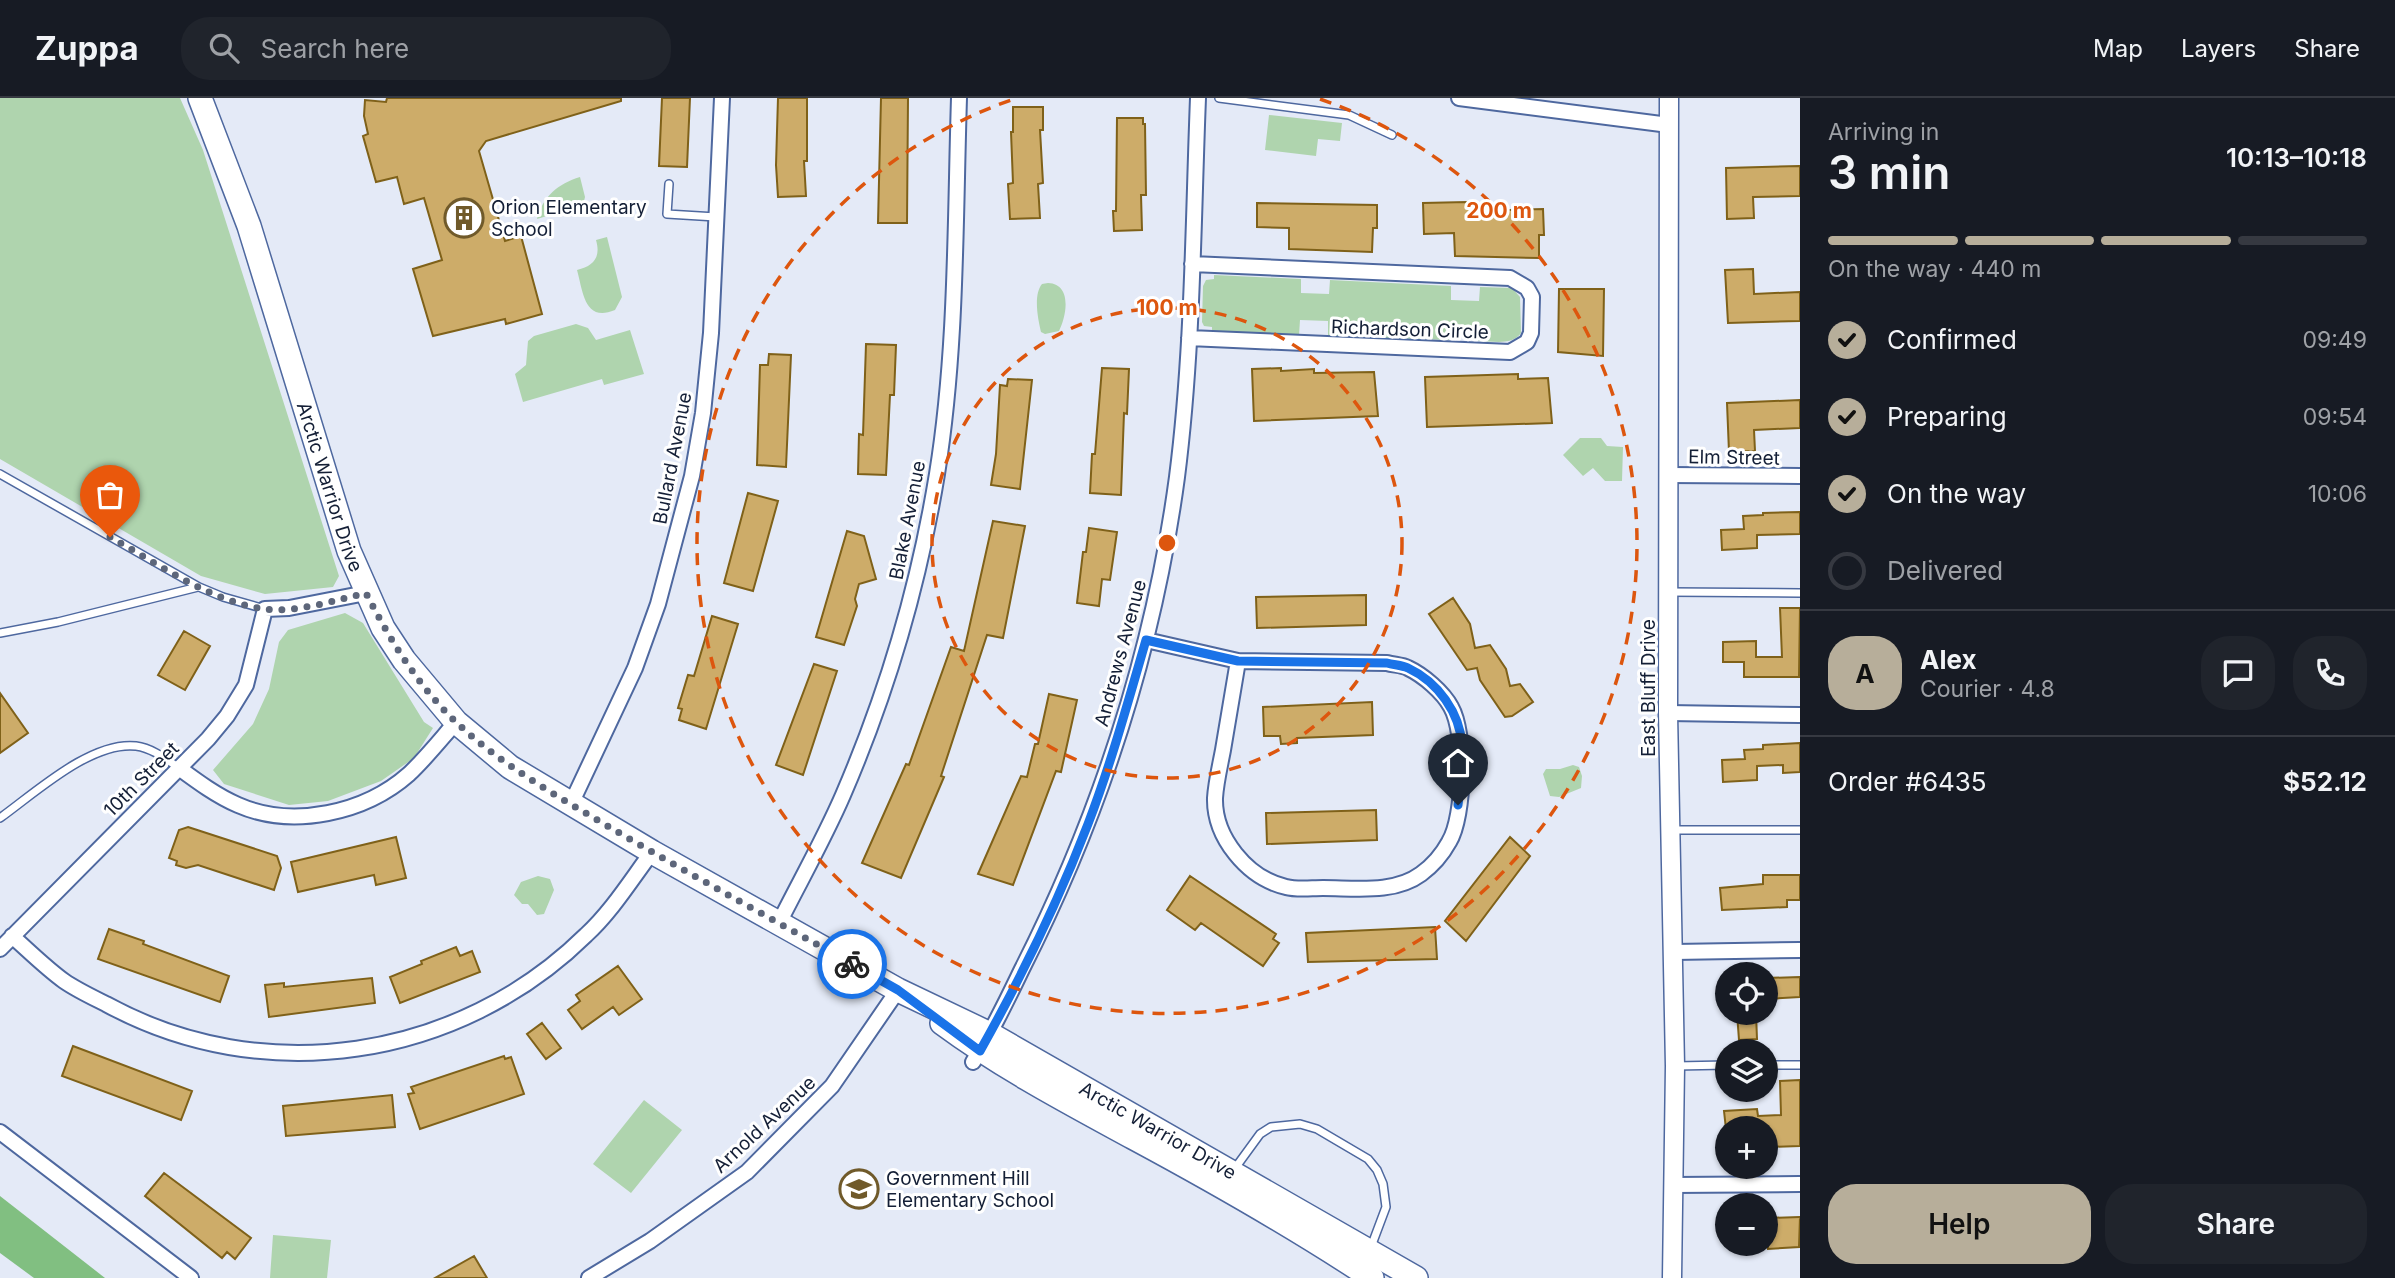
<!DOCTYPE html>
<meta charset="utf-8">
<style>
:root{--surface:#171b24;--page:#20242c;--text:#f1f3f6;--muted:#9ea1a6;--line:#363941;--accent:#b7ae9a}
body{margin:0;font-family:Inter,sans-serif;background:var(--page);color:var(--text);height:100vh;display:flex;flex-direction:column;font-size:26px;white-space:nowrap}
*{box-sizing:border-box;margin:0}
p{font-size:23px;color:var(--muted)}
.icon{flex:none;width:38px;height:38px;fill:none;stroke:currentColor;stroke-width:2;stroke-linecap:round;stroke-linejoin:round}
.map{position:relative;flex:1;overflow:hidden}
.panel{display:flex;flex-direction:column;background:var(--surface);width:595px}
.panel>*{flex:none}
.tools{position:absolute;left:1715px;top:864px;display:grid;gap:14px}
.tools a{display:grid;place-items:center;width:63px;height:63px;border-radius:50%;background:var(--surface);box-shadow:0 2px 5px #0004;font-size:35px}
.pin{position:absolute;display:grid;place-items:center;width:60px;height:60px;color:#fff;margin:-72px -30px;border-radius:50% 50% 50% 0;rotate:-45deg;box-shadow:0 0 7px #0007}
.pin .icon{rotate:45deg}
.courier{position:absolute;display:grid;place-items:center;width:70px;height:70px;margin:-35px;border:5px solid #1a73e8;border-radius:50%;background:#fff;color:#222;box-shadow:0 2px 9px #0007}
.summary em{font-style:normal;font-weight:600}
.summary div{display:flex;flex-direction:column-reverse}
.summary{display:flex;align-items:center;justify-content:space-between;height:119px;padding:0 28px}
h1{font-size:46px;font-weight:600;line-height:52px}
.bar{display:grid;grid-template-columns:repeat(4,1fr);gap:10px 7px;align-content:center;height:84px;padding:0 28px}
.bar i{height:9px;border-radius:5px;background:var(--line)}
.bar .on{background:var(--accent)}
.bar p{grid-column:span 4}
.line{display:flex;align-items:center;gap:18px;padding:0 28px;border-top:2px solid var(--line)}
.line div{flex:1}
.round{display:grid;place-items:center;flex:none;width:74px;height:74px;border-radius:28px;background:var(--page)}
ol{padding:0 28px;list-style:none}
li{display:flex;align-items:center;gap:21px;height:77px}
li p{margin-inline-start:auto}
li .icon{padding:7px;border-radius:50%;background:var(--accent);color:#111;stroke-width:4}
li:last-child{color:var(--muted)}
li i{width:38px;height:38px;border:4px solid var(--line);border-radius:50%}
.cta{display:flex;gap:14px;margin-top:auto;padding:14px 28px}
.cta a{flex:1;height:80px;border-radius:28px;background:var(--accent);color:#111;font-size:28px;font-weight:600;line-height:80px;text-align:center}
.cta a+a{background:var(--page);color:var(--text)}
header{display:flex;align-items:center;gap:42px;box-sizing:border-box;height:98px;padding:0 35px;background:var(--surface);border-bottom:2px solid var(--line)}
header strong{font-size:33px}
nav{display:flex;gap:38px;margin-inline-start:auto;font-size:24px}
.search{width:490px;height:63px;background:var(--page);display:flex;align-items:center;gap:18px;box-sizing:border-box;padding:0 24px;border-radius:28px;color:var(--muted);font-size:26px}
main{display:flex;flex:1;min-height:0}
.map>svg:first-child{display:block}
</style>
<header>
<strong>Zuppa</strong>
<div class="search"><svg class="icon" aria-label="search" viewBox="0 0 24 24"><circle cx="10" cy="10" r="6"/><path d="M15 15l6 6"/></svg>Search here</div>
<nav><a>Map</a><a>Layers</a><a>Share</a></nav>
</header>
<main>
<div class="map">
<svg width="1800" height="1180" viewBox="0 0 1800 1180">
<rect width="100%" height="100%" fill="#e4eaf7"/>
<path fill="#afd4ae" d="M0,0H180L203,52L339,478L333,489L265,496L201,478L0,361Z
M1269,17L1342,25L1340,43L1318,41L1316,58L1265,52Z
M580,79L585,99L583,107L537,121C543,98 558,86 580,79Z
M607,139L622,199L615,212C584,225 583,193 577,172C594,168 601,159 596,142Z
M1214,177L1301,181V195L1329,196L1330,182L1451,188V202L1479,203L1480,189L1512,190L1520,199L1521,235C1512,248 1493,243 1478,243V229L1450,228L1449,242L1328,238V223L1300,222L1299,237L1212,233V229L1204,228L1202,224L1203,188L1206,182L1214,181Z
M1048,185C1072,186 1067,217 1059,233L1045,236L1041,234C1038,221 1033,197 1042,186Z
M576,226L588,230L596,242L630,232L644,276L604,287L602,281L523,304L515,276L526,267L528,243L534,238Z
M1580,340H1601L1607,348L1623,349L1622,383H1605L1593,370L1583,378L1563,357Z
M345,515L363,525L424,624L433,630L414,660L381,683L328,703L289,707L224,686L213,672L253,626L269,591L279,544L288,532Z
M1573,667L1579,669L1582,678L1581,690L1559,699L1550,698L1543,676L1546,671H1560Z
M538,778L550,781L554,792L544,816L537,817L528,806H522L514,797L521,784Z
M644,1002L682,1032L631,1095L593,1066Z
M273,1137L331,1142L327,1180H270Z"/>
<path fill="#81bf81" d="M0,1098L105,1180H34L0,1155Z"/>
<path fill="#cdac69" stroke="#7f6119" stroke-width="2" d="M387,0H621V3L486,43L479,53L505,143L521,138L542,216L506,226L505,221L433,238L413,171L442,162L424,100L404,106L397,79L376,84L363,38L368,36L364,18L365,2L386,4Z
M662,0H690L687,69L659,68Z
M778,0H807V63H804L806,98L778,99L776,67Z
M881,0H908L907,125H878Z
M1013,9H1043V32H1040L1043,85L1038,86L1040,120L1010,121L1008,86L1013,85L1011,34H1013Z
M1117,20H1143V26H1145L1146,97H1141L1142,132L1114,133L1113,113H1116Z
M1800,68V98L1753,99L1754,120L1727,121L1726,70Z
M1467,104L1468,106H1474V113L1543,111L1544,137H1539V160L1455,158L1454,135L1424,136L1423,105Z
M1257,105L1377,107V130H1373L1372,154L1289,151V130L1257,129Z
M1753,171L1754,196L1800,194V223L1728,225L1725,172Z
M1559,191H1604L1603,258L1558,254Z
M866,246L896,247L894,297H890L886,377L858,376L859,336L863,337Z
M769,256L791,257L786,369L757,367L760,267H768Z
M1102,270L1129,271L1127,316L1124,315L1121,397L1090,395L1092,356H1095Z
M1281,270V273L1314,271V275L1374,274L1378,318L1254,323L1252,271Z
M1518,276V281L1548,280L1552,325L1427,329L1425,279Z
M1008,281L1032,282L1020,391L991,387L996,356L1000,287L1007,288Z
M1800,302V330L1754,332L1755,353L1729,354L1727,305Z
M748,395L778,403L753,493L724,485Z
M1800,414V436L1757,437V450L1722,452L1721,432L1744,431L1743,418L1763,417V415Z
M993,423L1025,428L1003,540L987,537L941,678L944,679L901,780L862,765L906,666L909,667L951,549L964,553Z
M1089,430L1117,434L1110,482L1102,481L1099,508L1077,505L1083,454H1086Z
M847,433L864,438L876,481L859,486L855,501L857,508L844,547L816,539Z
M1366,497V527L1257,530L1256,499Z
M1453,500L1470,526L1475,550L1490,547L1506,571L1510,588L1520,586L1533,604L1512,618L1505,619L1480,582L1477,570L1467,572L1429,516Z
M1780,510H1800L1799,579H1744V564H1723V544L1756,543V559H1782Z
M712,518L738,526L706,631L679,622L682,611L678,610L688,577L694,578Z
M184,533L210,548L185,592L158,577Z
M814,566L837,573L803,677L776,667Z
M0,595L28,635L0,655Z
M1049,596L1077,602L1061,674L1056,673L1013,787L978,776L1021,678L1027,679L1035,646H1038Z
M1372,604L1373,637L1297,640V645L1281,646L1280,638H1264L1263,609Z
M1800,645V674L1783,675V667L1757,668V682L1723,684L1722,662L1745,661L1744,652L1763,651V647Z
M1376,712L1377,742L1267,746L1266,715Z
M188,729L277,758L281,770L274,792L198,767L186,770L176,767L177,763L169,760L179,732Z
M396,739L406,780L376,787L374,777L298,794L291,764Z
M1510,739L1530,758L1466,843L1445,823Z
M1763,777H1800V802H1787V809L1722,812L1720,790L1763,786Z
M1190,778L1276,836L1273,841L1279,845L1263,868L1201,825L1195,832L1167,812Z
M1435,829L1437,861L1308,864L1306,835Z
M109,831L144,843L143,846L229,878L220,904L98,861Z
M456,849L460,858L472,853L480,874L400,905L390,879L422,866L421,863Z
M618,868L642,901L619,917L613,909L582,931L568,912L580,903L576,897Z
M1800,879V899L1766,901V880Z
M372,880L375,905L269,919L265,887L284,885V889Z
M1737,915H1756L1757,941L1739,942Z
M542,925L561,950L546,961L527,936Z
M73,948L192,993L181,1022L62,978Z
M504,958L505,961L511,959L524,996L420,1031L408,996L414,995L411,989Z
M1800,982V1048L1767,1049L1766,1031H1726L1724,1013L1757,1011L1758,1018L1781,1017L1780,983Z
M392,997L395,1029L286,1038L283,1008Z
M164,1075L251,1140L235,1161L227,1154L222,1160L145,1098Z
M1800,1119L1799,1149L1768,1151L1766,1120Z
M474,1158L487,1180H435Z"/>
<g fill="none" stroke-linecap="round" stroke-linejoin="round">
<g stroke="#4e689f" stroke-width="10">
<path id="service" d="M1219,0L1349,17L1392,37
M669,86L667,116L716,119
M0,376L199,489L223,499L265,511
M1669,494L1800,495
M0,535L58,524L198,489
M0,720C35,695 91,643 136,648C152,650 166,661 179,670
M1672,732H1800
M1766,967H1800
M1676,968L1727,967
M1233,1073L1260,1036L1271,1029L1300,1026L1317,1031L1368,1061L1377,1072L1383,1086L1386,1109L1371,1149"/>
</g>
<g stroke="#4e689f" stroke-width="18">
<path id="minor" d="M1459,0L1669,27
M1189,240L1510,254L1527,244L1531,235L1532,199L1527,190L1510,180L1192,166
M1668,377L1800,378
M1146,542L1238,563L1387,565C1394,567 1402,567 1408,570C1423,577 1443,594 1451,609C1466,635 1465,718 1449,744C1443,755 1432,768 1421,776C1394,796 1355,790 1323,790C1311,790 1297,792 1286,789C1247,780 1214,739 1215,700C1216,684 1220,668 1223,652C1228,623 1233,593 1238,563
M1668,615L1800,617
M179,670C198,684 217,698 238,707C293,731 365,715 409,676C426,660 441,641 456,624
M571,706L635,570L658,506L692,378L703,315L711,235L722,0
M779,825C800,783 824,741 843,697C887,595 919,486 937,376C957,252 955,125 959,0
M12,838C29,853 46,870 64,883C77,892 92,899 106,906C263,992 459,962 586,837C612,813 631,782 652,754
M0,851L208,641L227,618L246,587L265,511L289,510L366,495
M1674,854L1800,852
M973,964C992,934 1007,902 1022,871C1100,717 1154,550 1177,379C1193,254 1193,126 1198,0
M0,1034L191,1180
M1673,1087L1800,1086
M589,1180L650,1143L747,1074L832,988L898,892"/>
</g>
<g stroke="#4e689f" stroke-width="21">
<path id="tertiary" d="M1669,0L1668,615L1675,968L1672,1180"/>
</g>
<g stroke="#4e689f" stroke-width="26">
<g id="primary">
<path id="s1" d="M200,0L249,128L349,453L383,530L404,562L456,624L510,669L652,754L898,892L990,936L1416,1180"/>
<path d="M942,925C1003,970 1068,1004 1134,1040C1214,1083 1295,1129 1372,1180"/>
</g>
</g>
<use href="#service" stroke="#fff" stroke-width="7"/>
<use href="#minor" stroke="#fff" stroke-width="14"/>
<use href="#tertiary" stroke="#fff" stroke-width="18"/>
<use href="#primary" stroke="#fff" stroke-width="23"/>
</g>
<g fill="none" stroke-linecap="round" stroke-linejoin="round">
<path stroke="#5d667a" stroke-width="7" stroke-dasharray="0 12.6" d="M110,439C157,465 211,504 265,511C295,515 337,502 366,495C390,542 418,588 457,625C503,668 557,698 611,730C691,777 772,821 852,866"/>
<path stroke="#1a73e8" stroke-width="9" d="M852,866L898,892L980,953C1021,880 1058,804 1088,726C1111,666 1128,604 1146,542L1238,563L1387,565C1394,567 1402,567 1408,570C1438,584 1460,615 1462,647C1464,666 1460,688 1458,707"/>
</g>
<g fill="none" stroke="#dd560e" stroke-width="3.5" stroke-dasharray="12 9">
<circle cx="1167" cy="445" r="235"/>
<path d="M1320 1A470 470 0 1 1 1014 1"/>
</g>
<defs>
<g id="building-ring" transform="scale(2.0125)"><circle r="9.5" fill="#fff" stroke="#705a2a" stroke-width="1.5"/><path d="M-4-6H4V6H1V3H-1V6H-4ZM-2.5-4.3h1.7v1.8h-1.7ZM.8-4.3h1.7v1.8H.8ZM-2.5-1h1.7V.8h-1.7ZM.8-1h1.7V.8H.8Z" fill="#705a2a"/></g>
<g id="school-ring" transform="scale(2.0125)"><circle r="9.5" fill="#fff" stroke="#705a2a" stroke-width="1.5"/><path d="M0-5L7-2L0 1L-7-2ZM-4 1L0 2.5L4 1V4Q0 6-4 4Z" fill="#705a2a"/></g>
</defs>
<g fill-rule="evenodd">
<use href="#building-ring" x="464" y="120"/>
<use href="#school-ring" x="859" y="1091"/>
</g>
<g text-anchor="middle" stroke-width="6" stroke-linejoin="round" paint-order="stroke">
<g font-size="19" fill="#141f36" stroke="#fff" text-anchor="start">
<text x="491" y="116">Orion Elementary<tspan x="491" dy="22">School</tspan></text>
<text x="886" y="1087">Government Hill<tspan x="886" dy="22">Elementary School</tspan></text>
</g>
<g font-size="19" fill="#141f36" stroke="#fff">
<text transform="translate(1410 231) rotate(2)" y="7">Richardson Circle</text>
<text transform="translate(1734 359) rotate(1)" y="7">Elm Street</text>
<text transform="translate(672 360) rotate(-79)" y="7">Bullard Avenue</text>
<text dy="7" stroke="none"><textPath href="#s1" startOffset="410">Arctic Warrior Drive</textPath></text>
<text transform="translate(907 422) rotate(-79)" y="7">Blake Avenue</text>
<text transform="translate(1120 555) rotate(-75)" y="7">Andrews Avenue</text>
<text transform="translate(1648 590) rotate(-90)" y="7">East Bluff Drive</text>
<text transform="translate(141 681) rotate(-45)" y="7">10th Street</text>
<text transform="translate(764 1026) rotate(-43)" y="7">Arnold Avenue</text>
<text dy="7" stroke="none"><textPath href="#s1" startOffset="1494">Arctic Warrior Drive</textPath></text>
</g>
</g>
<circle cx="1167" cy="445" r="10" fill="#dd560e" stroke="#fff" stroke-width="3.5"/>
<g font-size="21" text-anchor="middle" font-weight="bold" fill="#dd560e" stroke="#fff" stroke-width="6" stroke-linejoin="round" paint-order="stroke">
<text x="1499" y="120">200 m</text>
<text x="1167" y="217">100 m</text>
</g>
</svg>
<div class="tools">
<a><svg class="icon" aria-label="locate" viewBox="0 0 24 24"><circle cx="12" cy="12" r="6"/><path d="M12 2v4M12 18v4M2 12h4M18 12h4"/></svg></a>
<a><svg class="icon" aria-label="layers" viewBox="0 0 24 24"><path d="M12 4l9 5-9 5-9-5zM3 14l9 5 9-5"/></svg></a>
<a>+</a>
<a>−</a>
</div>
<div class="pin" style="left:110px;top:439px;background:#ea580c"><svg class="icon" aria-label="bag" viewBox="0 0 24 24"><path d="M5 8h14l-1 12H6zM9 8a3 3 0 0 1 6 0"/></svg></div>
<div class="pin" style="left:1458px;top:707px;background:#1f2937"><svg class="icon" aria-label="home" viewBox="0 0 24 24"><path d="M3 11l9-7 9 7M6 9v11h12V9"/></svg></div>
<div class="courier" style="left:852px;top:866px"><svg class="icon" aria-label="bike" viewBox="0 0 24 24"><circle cx="6" cy="16" r="4"/><circle cx="18" cy="16" r="4"/><path d="M6 16l4-8h5l3 8M10 8l3 8H6M13 5h3"/></svg></div>
</div>
<section class="panel">
<div class="summary"><div><h1>3 min</h1><p>Arriving in</p></div><em>10:13–10:18</em></div>
<div class="bar"><i class="on"></i><i class="on"></i><i class="on"></i><i></i><p>On the way · 440 m</p></div>
<ol>
<li><svg class="icon" aria-label="check" viewBox="0 0 24 24"><path d="M5 12l5 5 9-10"/></svg>Confirmed<p>09:49</p></li>
<li><svg class="icon" aria-label="check" viewBox="0 0 24 24"><path d="M5 12l5 5 9-10"/></svg>Preparing<p>09:54</p></li>
<li><svg class="icon" aria-label="check" viewBox="0 0 24 24"><path d="M5 12l5 5 9-10"/></svg>On the way<p>10:06</p></li>
<li><i></i>Delivered</li>
</ol>
<div class="line" style="height:126px"><b class="round" style="background:var(--accent);color:#111">A</b><div><b>Alex</b><p>Courier · 4.8</p></div><a class="round"><svg class="icon" aria-label="chat" viewBox="0 0 24 24"><path d="M4 5h16v11H9l-5 4z"/></svg></a><a class="round"><svg class="icon" aria-label="phone" viewBox="0 0 24 24"><path d="M5 4h4l2 5-3 2q2 4 5 5l2-3 5 2v4C11 20 4 13 5 4z"/></svg></a></div>
<div class="line" style="height:91px"><div>Order #6435</div><b>$52.12</b></div>
<div class="cta"><a>Help</a><a>Share</a></div>
</section>
</main>
